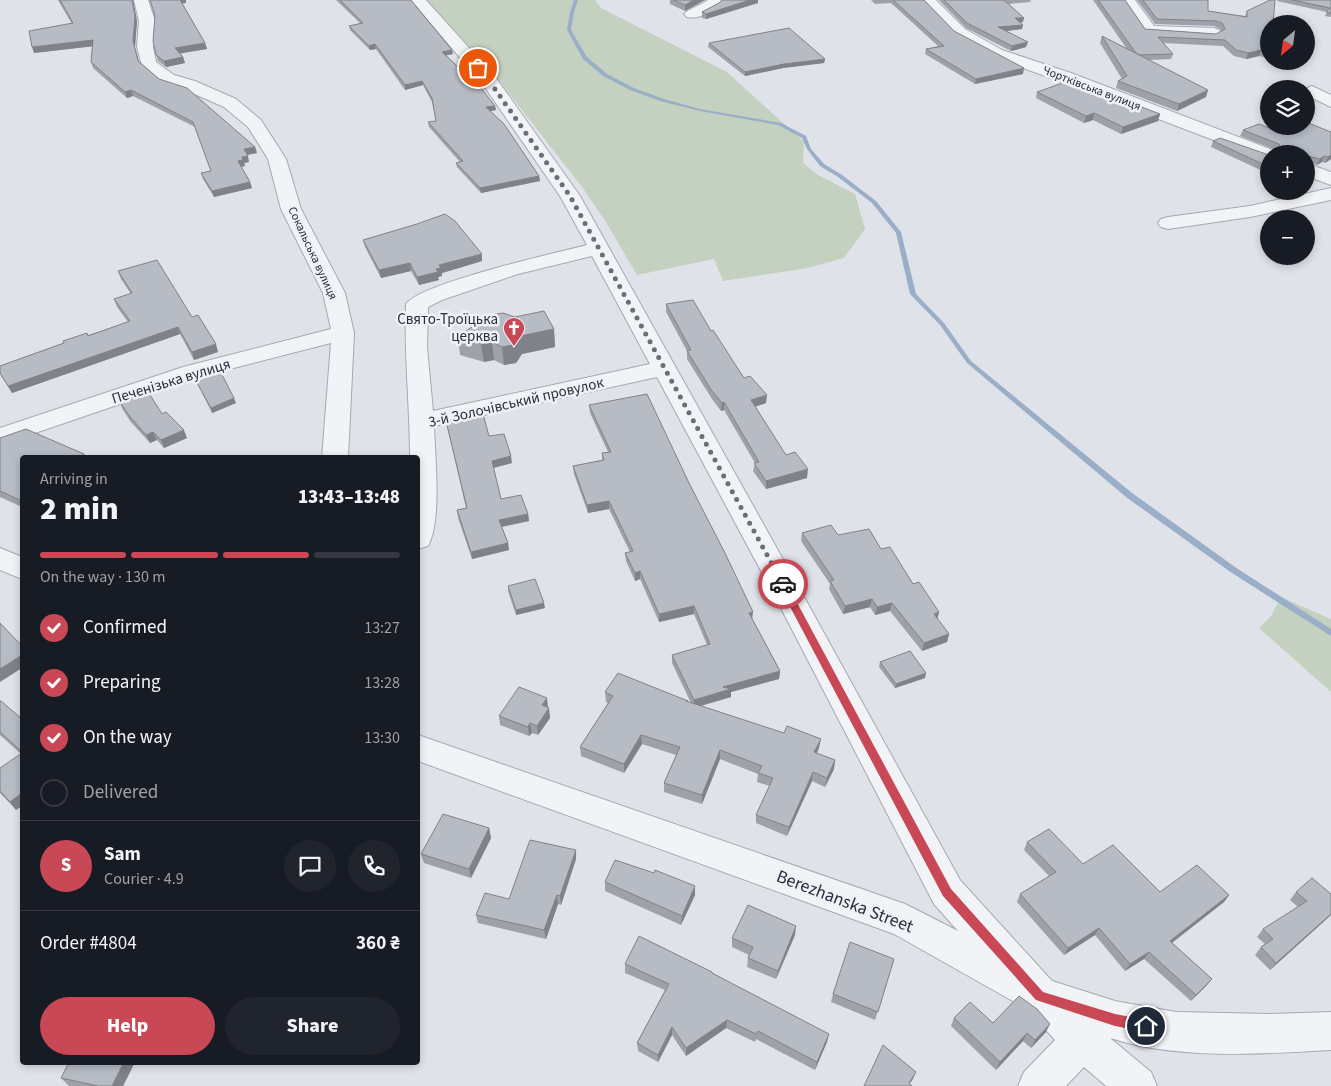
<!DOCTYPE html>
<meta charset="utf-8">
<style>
:root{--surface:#171b24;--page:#20242c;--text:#f1f3f6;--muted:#9ea1a6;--line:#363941;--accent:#c94855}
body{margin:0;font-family:"Source Sans 3",sans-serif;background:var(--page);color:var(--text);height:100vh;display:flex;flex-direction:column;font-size:19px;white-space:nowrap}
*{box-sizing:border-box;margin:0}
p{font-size:16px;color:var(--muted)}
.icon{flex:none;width:28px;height:28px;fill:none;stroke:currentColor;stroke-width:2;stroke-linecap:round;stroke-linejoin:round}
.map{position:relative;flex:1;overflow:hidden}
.side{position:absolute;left:20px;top:455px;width:400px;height:610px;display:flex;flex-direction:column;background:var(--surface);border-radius:5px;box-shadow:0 2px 8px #0003}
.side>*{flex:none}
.needle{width:32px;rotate:209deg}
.buttons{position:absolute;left:1260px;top:15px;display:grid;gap:10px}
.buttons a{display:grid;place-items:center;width:55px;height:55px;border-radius:50%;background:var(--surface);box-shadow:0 2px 8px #0003;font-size:25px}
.pin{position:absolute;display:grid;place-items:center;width:42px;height:42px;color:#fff;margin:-21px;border:2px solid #fff;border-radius:50%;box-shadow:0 1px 5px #0007}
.courier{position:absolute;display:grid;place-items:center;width:50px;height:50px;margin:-25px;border:4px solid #c94855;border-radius:50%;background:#fff;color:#222;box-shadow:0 1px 6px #0007}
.summary em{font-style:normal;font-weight:800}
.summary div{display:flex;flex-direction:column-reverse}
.summary{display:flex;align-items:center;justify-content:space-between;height:85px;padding:0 20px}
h1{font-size:32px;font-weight:800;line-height:38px}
.bar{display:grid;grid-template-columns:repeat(4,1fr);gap:8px 5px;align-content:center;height:60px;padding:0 20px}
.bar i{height:6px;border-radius:4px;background:var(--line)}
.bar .active{background:var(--accent)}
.bar p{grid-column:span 4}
.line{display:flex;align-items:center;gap:12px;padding:0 20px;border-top:1px solid var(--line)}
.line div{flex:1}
.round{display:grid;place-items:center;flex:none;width:52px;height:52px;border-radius:26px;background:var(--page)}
ol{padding:0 20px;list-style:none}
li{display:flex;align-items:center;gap:15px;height:55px}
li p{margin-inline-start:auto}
li .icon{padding:5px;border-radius:50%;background:var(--accent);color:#fff;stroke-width:4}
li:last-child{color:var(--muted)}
li i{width:28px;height:28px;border:2px solid var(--line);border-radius:50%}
.cta{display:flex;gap:10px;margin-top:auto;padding:10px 20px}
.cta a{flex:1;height:58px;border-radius:30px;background:var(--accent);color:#fff;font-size:20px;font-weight:800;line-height:58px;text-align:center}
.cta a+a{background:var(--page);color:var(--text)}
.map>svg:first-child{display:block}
</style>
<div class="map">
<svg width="1331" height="1086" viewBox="0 0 1331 1086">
<rect width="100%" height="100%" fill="#dfe2e8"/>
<path fill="#c4d1c0" d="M426,0H595L601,8L727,72L804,142L803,163L818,175L855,194L865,229L844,258L808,268L723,281L714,259L637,275L606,222L582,187L486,64Z
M1281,597L1331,619V692L1259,628L1271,616Z"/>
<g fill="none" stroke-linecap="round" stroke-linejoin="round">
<path fill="#9baec7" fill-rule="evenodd" d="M574,0H578L574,12L571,30L587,57L607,74L634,88L664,99L700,109L781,123L806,136L811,149L824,164L842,175L876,201L901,232L916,294L944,323L971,361L1132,493L1235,567L1331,629V636L1229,571L1126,497L967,363L940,325L910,294L896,233L872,203L838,177L820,166L807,149L802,138L778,125L700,111L660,101L630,90L603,76L583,59L567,30L570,12Z"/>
<g stroke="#a4a9b2" stroke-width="2">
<path id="minor" d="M134,0H148L155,21L153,47L156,62L174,75L195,81L236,99L261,120L286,159L301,209L345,293L354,333L348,458H322L331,343L199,377L0,445V428L183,367L331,329L323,293L281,209L268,159L248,127L224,107L183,89L162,83L142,66L137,47L139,21Z
M411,0H426L496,78L580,196L808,604L960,880L1052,981L1115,1001L1176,1012L1270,1014L1331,1012V1050C1260,1054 1178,1060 1110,1038L1151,1072L1157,1086H1106L1084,1067L1066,1086H1018L1024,1072L1055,1040L1027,1009L894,934L418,761V735L905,904L958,931L934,904L783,612L657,377L434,426C435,456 442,521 428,546L418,549V458H410C410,406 404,355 406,304C421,283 556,253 587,245L560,196L484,86ZM592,256L650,364L433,411L427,347L428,307L442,300L518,274Z
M708,0H725C717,10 700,20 687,17L684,14C688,9 702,5 708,0Z
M921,0H936L965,29L1002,50L1071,73L1275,151L1277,154H1269V160L1263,159L1059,81L990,56L955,35Z
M1121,0H1135L1154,26L1214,28L1219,30L1222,33L1219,36L1214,38L1144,33Z
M1312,86L1331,95V107L1306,95L1305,89Z
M1306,163L1331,172V185L1306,176Z
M1331,188V200L1250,217L1168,229L1161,227L1158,223L1161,219L1168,217L1250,206Z
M0,548L22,557V579L0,570Z"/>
</g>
<use href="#minor" fill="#f2f3f6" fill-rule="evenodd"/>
</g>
<path fill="#9da1a9" d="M58,0H133L137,21L135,47L139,61L159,79L255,147L257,153L247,155L249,162L244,163L245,166L241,167L250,182L252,188L214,197L203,179L201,173L211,171L195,127L133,96L127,98L93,68L91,62L93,46L34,53L72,24Z
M150,0L186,3H182L205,43L207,49L180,53L183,57L185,63L166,67L158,61L156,55L155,16Z
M336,0H411L452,50L453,54L446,55L495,106L496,110L490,111L539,176L540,181L481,193L457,167L456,163L460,162L429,127L428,122L436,121L432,102L423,85L405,90L376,49L370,50L350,30L349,26L360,23Z
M670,0H705L685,11L670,4Z
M871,0H924L954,31L1023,74L975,84L925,54L926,49L938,46L891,3L875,4Z
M939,0H1031L1030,2L1008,4L1023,22L1020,23L1022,29L1006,31L1026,47L1011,51L966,28Z
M1093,0H1125L1145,29L1216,34L1222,31L1220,29L1214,26L1155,24L1137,0H1208V11L1245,16L1247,11L1269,24V58L1259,56L1246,59L1234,56L1223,46L1163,43L1173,54L1171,59L1149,60L1206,97L1177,111L1116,88L1118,81L1122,79L1100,43L1102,36L1127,49Z
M1278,0H1331V17L1325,16L1327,12L1277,1Z
M719,3H758L706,19L702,18V12Z
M709,43L825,59L824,63L783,68L745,76L708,47Z
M1037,92L1160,114L1158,121L1121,134L1093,120L1084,123L1036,98Z
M1272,129L1331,132V159L1325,163L1322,162L1317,165L1307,162L1240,136L1243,130Z
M1213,141L1269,155V174L1211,147Z
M363,240L482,261L442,273V276L438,277L439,280L419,285L411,271L381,278L365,247Z
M118,271L192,317L218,352L194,360L180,334L12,393L0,374V366L64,343L128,322L117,307L114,299L131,294L121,279Z
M666,304L711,331L744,378L766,403L755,407L786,455L807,478L766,489L753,471L755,463L724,410L721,411L712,399L687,359V351L666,312Z
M554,329L555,347L522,354L516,363L504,365L494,360L484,362L460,355L458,337Z
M195,379L236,403L212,413Z
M119,400L162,414L187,438L164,448L157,440L150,443L130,421L122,408Z
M589,405L689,483L752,618L780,671L779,679L731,692V697L701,706L819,748L817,753L835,760L834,769L825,787L812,781L787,836L756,823V815L770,786L757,782L758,774L720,759L702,804L664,792V783L676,755L642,744L624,773L581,756L580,747L608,703L606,702L605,692L691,703L672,663V655L707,645L694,614L659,622L640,579L635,581L626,561L625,553L630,552L609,509L588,513L574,474L573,466L602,460V453L608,452L590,413Z
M446,421L489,436L512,463L493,468L501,499L528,514L529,521L502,527L508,543L509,550L472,559L458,518L457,510L466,508Z
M0,438L84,454L86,458H22V507L0,497Z
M802,533L838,535L881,549L939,612L937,619L949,634L947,642L922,651L890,611L875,615L870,607L843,614L829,589L830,584L801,541Z
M508,586L545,608L516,615L508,591Z
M880,662L925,678L895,688L879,667Z
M0,701L22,719V806L16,810L0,793V768L21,754L0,735Z
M548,708L550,718L538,735L532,733L529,736L500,725L499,716Z
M489,828L491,838L471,878L424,863L421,854Z
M1027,842L1083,864L1160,892L1229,895L1224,902L1172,943L1207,985L1191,1001L1144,959L1125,971L1095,935L1064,955L1017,902L1020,894L1049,876L1024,850Z
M576,850V859L561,905L558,904L546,939L478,923L476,915L509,899Z
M605,882L695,895L681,925L605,891Z
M1296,892L1331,894V915L1270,970L1255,955L1261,947L1265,944L1257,937L1263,929L1298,907L1290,900Z
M795,935L776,979L747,967L748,958L749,955L732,947V938Z
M894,959L875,1020L831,1002L833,994Z
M625,964L712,972V974L827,1042L815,1070L756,1039L755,1042L726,1028L686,1056L672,1035L658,1062L638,1051L637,1043L665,990L625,973Z
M954,1018L993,1023L1046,1032L1031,1048L1023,1041L996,1070L951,1026Z
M135,1062L123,1086H69L61,1078Z"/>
<path fill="#7f8389" d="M132,0H133L137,21L135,47L133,41Z
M179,0H186V3L180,4Z
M694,0H705L685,11V5Z
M750,0H758V3L706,19V14Z
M1015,18H1024L1023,22L1014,23Z
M1023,25L1022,29L998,32V27Z
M93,40L95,46L34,53L32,47Z
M1028,42L1026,47L1011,51L1012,46Z
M205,43L207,49L177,54L175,48Z
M375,44L376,49L370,50L369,46Z
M452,50L453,54L442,56V52Z
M1261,50L1259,56L1246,59L1248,53Z
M183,57L185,63L166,67L164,61Z
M825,59L824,63L783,68L745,76V72L784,64Z
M1024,68L1023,74L975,84L976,79Z
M422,81L423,85L405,90V85Z
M131,90L133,96L127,98L125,92Z
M1208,90L1206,97L1177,111L1179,104Z
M495,106L496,110L487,112L486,107Z
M1094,113L1093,120L1084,123L1086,116Z
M1160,114L1158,121L1121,134L1123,127Z
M255,147L257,153L246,155L244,149Z
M1331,155V159L1325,163L1328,157Z
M248,156L249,162L244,163L245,166L239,167L238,161L242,157Z
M1324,156L1322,162L1317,165L1320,159Z
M539,176L540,181L481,193L480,188Z
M250,182L252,188L214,197L212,191Z
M482,254V261L442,273V276L438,277L439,280L419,285L417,277L436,269L439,265Z
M410,263L411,271L381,278L379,270Z
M178,327L180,334L12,393L8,386Z
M554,329L555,347L522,354L516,363L504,365L502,347L520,336Z
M492,342L494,360L484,362L481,344Z
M216,344L218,352L194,360L192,352Z
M767,395L766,403L750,408L751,400Z
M234,398L236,403L212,413L211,408Z
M724,402V410L721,411L722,403Z
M184,430L187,438L164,448L161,440Z
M153,432L157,440L150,443L146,435Z
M84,454L86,458H78Z
M511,456L512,463L493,468L492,461Z
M808,469L807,478L766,489V481Z
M609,501V509L588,513L587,505Z
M528,514L529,521L500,527L499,520Z
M508,543L509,550L472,559L471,552Z
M640,571V579L635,581V573Z
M872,599L870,607L843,614L845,606Z
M544,603L545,608L516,615V610Z
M892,603L890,611L875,615L877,607Z
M694,606V614L659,622V614Z
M753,612L752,620L749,613Z
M939,612L937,621L934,614Z
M949,634L947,642L922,651L924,643Z
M22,655V668L0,682V669Z
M780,671L779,679L731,692V697L693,708L694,700L723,687Z
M926,673L925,678L895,688L896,684Z
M547,698L548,708L542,705Z
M549,708L550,718L538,735L537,726Z
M530,723L532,733L529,736L528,727Z
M641,735L642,744L624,773V764Z
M821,739L819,748L813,761L814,752Z
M720,750V759L702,804V795Z
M835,760L834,769L825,787L827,778Z
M813,772L812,781L787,836L789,827Z
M22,793V806L16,810L10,802Z
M489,828L491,838L471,878L469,869Z
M576,850V859L561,905L560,896Z
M695,886V895L681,925L682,916Z
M557,895L558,904L546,939L544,930Z
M1229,895L1224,902L1165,948L1170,941Z
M1331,914V915L1270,970L1276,963Z
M796,926L795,935L776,979L778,971Z
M1099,928L1095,935L1064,955L1068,948Z
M1149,952L1144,959L1125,971L1130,964Z
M1212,979L1207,985L1191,1001L1196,995Z
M727,1020L726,1028L686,1056V1048Z
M1050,1024L1046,1032L1031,1048L1035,1040Z
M672,1027V1035L658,1062V1055Z
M1027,1033L1023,1041L996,1070L1000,1062Z
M829,1034L827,1042L815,1070L817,1062Z
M124,1062H135L123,1086H112Z
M916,1072L913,1079L908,1086L909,1083Z"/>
<path fill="#b6bbc4" stroke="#7f8389" d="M60,0H132L135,16L133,41L138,61L159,79L187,88L255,147L244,149L248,156L242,157L243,160L238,161L250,182L212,191L201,173L211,171L193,122L131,90L125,92L91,62L93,40L32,47L29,31L73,23Z
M150,0H180L205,43L175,48L183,57L164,61L156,55L153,41L155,16Z
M340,0H411L452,50L442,52L481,88L495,106L486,107L504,124L539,176L480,188L456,163L463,161L428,122L436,121L432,98L422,81L405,85L375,44L369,46L349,26L363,23Z
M673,0H694L685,5Z
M722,0H750L706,14L702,12L719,3Z
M893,0H924L954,31L1024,68L976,79L926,49L944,46Z
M944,0H1004L1024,18H1015L1023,25L998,27L1028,42L1012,46L967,23Z
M1098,0H1125L1145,29L1216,34L1225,29L1222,23L1216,21L1157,19L1143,0H1208V11L1247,17V11L1270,0H1275L1273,24H1269V52L1261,50L1248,53L1236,50L1225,40L1158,37L1173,54L1139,55L1136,53Z
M1292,0H1331V13L1326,12L1330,8Z
M789,28L825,59L784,64L745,72L709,43Z
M1102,36L1208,90L1179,104L1118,81L1127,76Z
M1071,80L1160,114L1123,127L1094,113L1086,116L1037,92Z
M1306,122L1331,132V155L1328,157L1324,156L1320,159L1307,156L1306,168V154H1272L1273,150H1281L1279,144L1243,130L1259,124L1272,129L1278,126H1306Z
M1220,138L1269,155V167L1213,141Z
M445,214L455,221L482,254L439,265L441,268L436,269L438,272L417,277L410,263L379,270L363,240L417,224Z
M157,260L192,317L198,315L216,344L192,352L178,327L8,386L0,373V366L64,343L63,341L87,333L88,336L130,321L114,299L132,293L118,271Z
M693,300L711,331L713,330L744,378L750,376L767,395L751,400L786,455L795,452L808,469L766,481L754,463L759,462L724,402L722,403L712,391L687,351L691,350L666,304Z
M544,311L554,329L520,336L513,345L502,347L492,342L481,344L458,337L476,324L485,323L491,315L503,313L515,317Z
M220,371L234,398L211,408L195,379Z
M147,390L162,414L166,412L184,430L161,440L153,432L146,435L127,413L119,400Z
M647,394L689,483L725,553L753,612L749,613L780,671L723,687L731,689L694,700L672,655L710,644L694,606L659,614L640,571L635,573L625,553L633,551L609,501L587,505L573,466L604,460L602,453L611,452L589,405Z
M483,414L489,436L504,434L511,456L492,461L501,499L521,495L528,514L499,520L508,543L471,552L457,510L467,508L446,421Z
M26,429L84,454L78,458H22V501L0,491V438Z
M831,525L838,535L869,529L881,549L890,547L913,584L919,582L939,612L934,614L949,634L924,643L892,603L877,607L872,599L845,606L830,581L834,580L802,533Z
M535,579L544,603L516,610L508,586Z
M0,623L22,646V655L0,669Z
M910,651L926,673L896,684L880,662Z
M618,673L688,701H686L784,733L787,726L821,739L814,752L835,760L827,778L813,772L789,827L756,815L773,778L758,773L762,766L720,750L702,795L664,783L680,747L641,735L624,764L580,747L613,696L605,692Z
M519,687L547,698L542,705L549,708L537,726L530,723L528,727L499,716Z
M0,701H1L22,719V752L0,732Z
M22,753V793L10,802L0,791V768Z
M443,814L489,828L469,869L421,854Z
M1049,829L1083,864L1113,845L1160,892L1197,865L1229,895L1170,941L1212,979L1196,995L1149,952L1130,964L1099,928L1068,948L1020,894L1056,872L1027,842Z
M530,840L576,850L560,896L557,895L544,930L476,915L485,893L509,899Z
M615,860L654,873L655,870L695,886L682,916L605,882Z
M1312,878L1331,894V914L1276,963L1261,947L1273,939L1263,929L1307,901L1296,892Z
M748,905L796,926L778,971L748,958L753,947L732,938Z
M639,936L712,972V973L829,1034L817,1062L758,1031L756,1034L727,1020L686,1048L672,1027L658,1055L637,1043L669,984L625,964Z
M850,942L894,959L878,1012L833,994Z
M1019,996L1037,1009L1050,1024L1035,1040L1027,1033L1000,1062L954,1018L970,1002L993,1023Z
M883,1045L916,1072L909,1083L912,1086H864Z
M69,1062H124L112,1086H98L61,1078Z"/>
<path fill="#c94855" d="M783,581L787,584L951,889L1043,992L1115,1014L1146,1020L1150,1022L1151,1026L1150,1030L1146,1032L1115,1026L1036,1000L943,896L778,584Z"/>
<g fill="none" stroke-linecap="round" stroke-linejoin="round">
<path stroke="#686e7a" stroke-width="5" stroke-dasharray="0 9" d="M478,68L490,82L570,196L783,584"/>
</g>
<defs>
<g id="church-pin" transform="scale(1.125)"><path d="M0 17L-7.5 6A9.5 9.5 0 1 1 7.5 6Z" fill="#c94855" stroke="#eef1f5"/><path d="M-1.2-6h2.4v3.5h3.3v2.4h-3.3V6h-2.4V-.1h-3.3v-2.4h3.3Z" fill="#fff"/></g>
</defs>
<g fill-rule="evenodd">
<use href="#church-pin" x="514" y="328"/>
</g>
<g text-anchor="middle" stroke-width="5" stroke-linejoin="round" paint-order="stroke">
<g font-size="12" fill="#282f3e" stroke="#eef1f5">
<text transform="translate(1092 88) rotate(21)" y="4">Чортківська вулиця</text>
<text transform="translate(313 253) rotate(65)" y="4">Сокальська вулиця</text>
</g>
<g font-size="15" fill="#282f3e" stroke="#eef1f5" text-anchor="end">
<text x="498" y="324">Свято-Троїцька<tspan x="498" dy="17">церква</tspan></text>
</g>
<g font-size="15" fill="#282f3e" stroke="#eef1f5">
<text transform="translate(171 381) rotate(-17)" y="5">Печенізька вулиця</text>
<text transform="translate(516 402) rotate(-13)" y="5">3-й Золочівський провулок</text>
</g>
<g font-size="18" fill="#282f3e" stroke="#eef1f5">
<text transform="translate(845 901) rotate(21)" y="6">Berezhanska Street</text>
</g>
</g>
</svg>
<div class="buttons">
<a><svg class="needle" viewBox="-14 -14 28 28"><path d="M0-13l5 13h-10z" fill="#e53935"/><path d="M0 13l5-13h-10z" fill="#9ea1a6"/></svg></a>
<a><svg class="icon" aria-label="layers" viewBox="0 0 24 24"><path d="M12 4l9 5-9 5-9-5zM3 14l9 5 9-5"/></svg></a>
<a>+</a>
<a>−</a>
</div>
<div class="pin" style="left:478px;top:68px;background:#ea580c"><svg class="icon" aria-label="bag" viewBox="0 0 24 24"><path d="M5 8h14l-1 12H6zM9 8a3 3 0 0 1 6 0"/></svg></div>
<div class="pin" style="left:1146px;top:1026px;background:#1f2937"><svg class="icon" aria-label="home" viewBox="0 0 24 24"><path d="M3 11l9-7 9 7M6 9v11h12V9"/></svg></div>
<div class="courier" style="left:783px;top:584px"><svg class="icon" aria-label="car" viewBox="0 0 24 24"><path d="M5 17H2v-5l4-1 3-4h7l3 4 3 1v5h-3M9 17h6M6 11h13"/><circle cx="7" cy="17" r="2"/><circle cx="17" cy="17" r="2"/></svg></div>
<section class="side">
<div class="summary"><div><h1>2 min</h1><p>Arriving in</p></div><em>13:43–13:48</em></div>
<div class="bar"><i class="active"></i><i class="active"></i><i class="active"></i><i></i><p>On the way · 130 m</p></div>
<ol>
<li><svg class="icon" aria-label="check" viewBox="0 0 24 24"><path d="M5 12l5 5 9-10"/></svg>Confirmed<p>13:27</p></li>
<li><svg class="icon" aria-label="check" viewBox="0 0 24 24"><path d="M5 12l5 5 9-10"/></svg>Preparing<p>13:28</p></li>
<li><svg class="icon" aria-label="check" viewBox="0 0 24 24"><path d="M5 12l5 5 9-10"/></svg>On the way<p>13:30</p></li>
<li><i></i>Delivered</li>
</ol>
<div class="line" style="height:90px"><b class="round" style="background:var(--accent);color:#fff">S</b><div><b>Sam</b><p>Courier · 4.9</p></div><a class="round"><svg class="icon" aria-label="chat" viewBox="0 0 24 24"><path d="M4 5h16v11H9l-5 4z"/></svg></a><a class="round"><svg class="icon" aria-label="phone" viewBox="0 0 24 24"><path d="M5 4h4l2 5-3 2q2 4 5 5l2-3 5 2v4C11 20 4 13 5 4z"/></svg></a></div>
<div class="line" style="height:65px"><div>Order #4804</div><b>360 ₴</b></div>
<div class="cta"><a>Help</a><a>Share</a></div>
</section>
</div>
